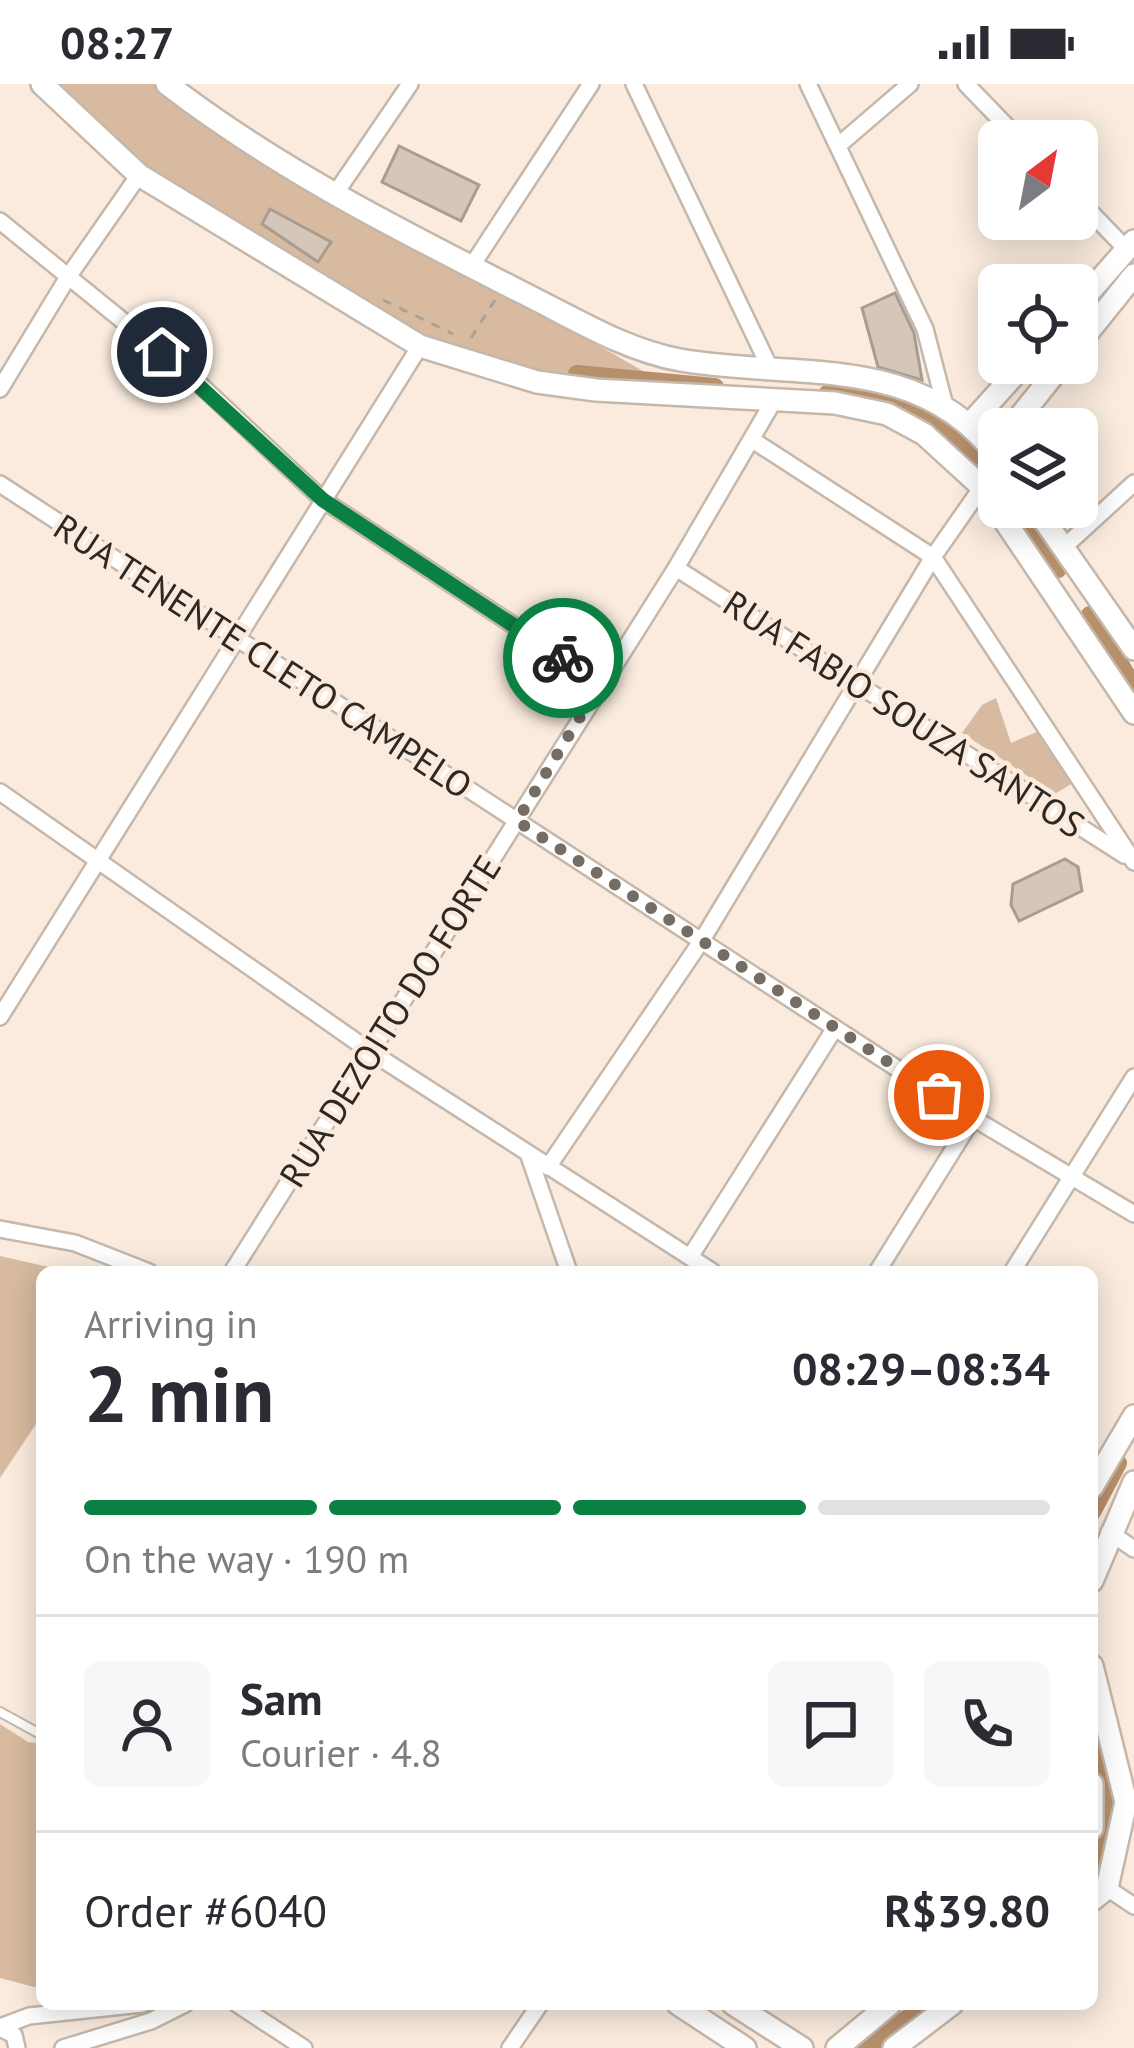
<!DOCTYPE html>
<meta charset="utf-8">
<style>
:root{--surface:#fff;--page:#f7f7f7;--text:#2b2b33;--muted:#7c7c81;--line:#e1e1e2;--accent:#0b8043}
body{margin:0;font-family:"PT Sans",sans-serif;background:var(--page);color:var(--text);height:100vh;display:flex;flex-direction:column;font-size:45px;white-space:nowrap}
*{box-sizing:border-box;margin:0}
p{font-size:39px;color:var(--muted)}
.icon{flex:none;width:66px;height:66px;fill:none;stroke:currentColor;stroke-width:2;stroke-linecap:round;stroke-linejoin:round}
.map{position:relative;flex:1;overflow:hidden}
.panel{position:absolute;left:36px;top:1182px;width:1062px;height:744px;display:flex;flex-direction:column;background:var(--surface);border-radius:18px;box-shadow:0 6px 30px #0003}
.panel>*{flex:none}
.needle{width:78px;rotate:32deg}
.buttons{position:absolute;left:978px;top:36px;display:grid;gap:24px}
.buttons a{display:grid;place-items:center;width:120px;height:120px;border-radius:18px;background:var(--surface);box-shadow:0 6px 30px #0003;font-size:60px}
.pin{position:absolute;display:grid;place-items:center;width:102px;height:102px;color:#fff;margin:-51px;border:6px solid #fff;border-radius:50%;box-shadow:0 3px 12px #0007}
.courier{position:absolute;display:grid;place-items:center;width:120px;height:120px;margin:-60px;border:9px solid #0b8043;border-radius:50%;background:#fff;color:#222;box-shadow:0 3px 15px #0007}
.overview em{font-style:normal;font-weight:700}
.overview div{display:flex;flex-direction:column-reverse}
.overview{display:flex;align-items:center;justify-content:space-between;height:204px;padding:0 48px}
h1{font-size:78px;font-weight:700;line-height:90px}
.bar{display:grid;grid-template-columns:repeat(4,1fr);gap:18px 12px;align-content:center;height:144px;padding:0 48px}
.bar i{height:15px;border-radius:9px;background:var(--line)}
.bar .current{background:var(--accent)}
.bar p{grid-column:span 4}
.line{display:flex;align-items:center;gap:30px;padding:0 48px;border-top:3px solid var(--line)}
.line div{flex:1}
.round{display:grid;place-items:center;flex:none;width:126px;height:126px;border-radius:18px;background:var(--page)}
.status{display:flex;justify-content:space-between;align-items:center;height:84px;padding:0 60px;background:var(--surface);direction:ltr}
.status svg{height:33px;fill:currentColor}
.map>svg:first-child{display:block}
</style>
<div class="status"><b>08:27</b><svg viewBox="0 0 49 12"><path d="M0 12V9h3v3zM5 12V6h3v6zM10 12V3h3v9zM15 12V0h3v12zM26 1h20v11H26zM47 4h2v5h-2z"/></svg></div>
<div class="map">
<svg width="1134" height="1964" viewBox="0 0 1134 1964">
<rect width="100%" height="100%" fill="#faebde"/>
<path fill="#d7ba9f" d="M57,0H154L182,22L650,291L577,285L575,294L484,278L422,253L140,81Z
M996,614L1011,659L1039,647L1071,700L1055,710L962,649L982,621Z
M0,1172L71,1188H42V1331L0,1394Z
M0,1640L28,1658L42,1660V1905L0,1894Z"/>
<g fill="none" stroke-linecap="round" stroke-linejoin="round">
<path stroke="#b68f6b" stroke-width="18" d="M577,290L715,303
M827,310C908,313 952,332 999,400
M1015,423L1058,485
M1090,531L1134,603
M1092,1428L1118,1379
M1092,1654C1110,1714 1118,1738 1092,1798
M867,1964L927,1920"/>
</g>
<path fill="#d4c6b9" stroke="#aa9c90" stroke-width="3" d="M399,62L479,101L461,137L382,98Z
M270,125L331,158L318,178L262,140Z
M895,209L914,249L922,296L878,283L862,224Z
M1065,775L1078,783L1082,807L1019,837L1011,821L1013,800Z"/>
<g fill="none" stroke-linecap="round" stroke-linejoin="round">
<g stroke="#c5b7aa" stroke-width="12">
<path id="lane" d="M0,1628L42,1651"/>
</g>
<g stroke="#c5b7aa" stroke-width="20">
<path id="street" d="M634,0L769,282
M808,0L925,245L945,322
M966,0L1021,57
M840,60L910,0
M335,110L410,0
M1077,114L1127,166
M0,137L193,294L323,416L601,599
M471,183L591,0
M0,305L68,193L139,91
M754,357L933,473L1134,778
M0,400L973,1034L1134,1130
M1064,463L1134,399
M676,484L1124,771
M0,708L371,968L713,1188
M0,933L420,262
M529,1072L569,1188
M548,1083L702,856L933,473L982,403
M0,1145L75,1159L149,1188
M690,1173L835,944
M232,1188L676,484L773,318
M877,1188L973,1034
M1012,1188L1134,993
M1109,1448L1134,1465
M1107,1804L1134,1822
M237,1920L304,1964
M0,1943L29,1932L142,1920
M0,1944L14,1951L17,1964
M63,1964L151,1937L185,1920
M510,1964L540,1920"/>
</g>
<g stroke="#c5b7aa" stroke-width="26">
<path id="secondary" d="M42,0L139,91L420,262L537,298L596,306L835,319L887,330L924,350L982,403L1134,629
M167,0C276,84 399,146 521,208C572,233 624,266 680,276C795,296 920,267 999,374
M1077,222L1134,157
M1077,262L1134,191
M970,340L1025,279
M1010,345L1063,279
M1035,423L1134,565
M1092,1403L1134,1332
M1092,1497L1134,1398
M1092,1582L1126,1718L1107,1804L1092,1816
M1092,1700V1744
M678,1920L745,1964
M733,1920L802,1964
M837,1964L890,1920
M894,1964L952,1920"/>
</g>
<path stroke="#aca197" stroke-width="3" stroke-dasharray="9 9" stroke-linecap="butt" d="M383,216L453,250
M471,254L495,216"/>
<use href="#lane" stroke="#fff" stroke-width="8"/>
<use href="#street" stroke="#fff" stroke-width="15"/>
<use href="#secondary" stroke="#fff" stroke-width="21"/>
</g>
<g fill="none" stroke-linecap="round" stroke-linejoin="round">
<path stroke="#756c64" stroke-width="12" stroke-dasharray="0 21.6" d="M563,574L601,598L517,737L939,1011"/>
<path stroke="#0b8043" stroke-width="15" d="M162,268L323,416L563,574"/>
</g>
<g text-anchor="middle" stroke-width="9" stroke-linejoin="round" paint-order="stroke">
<g font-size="36" fill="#2d2823" stroke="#faebde">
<text transform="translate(263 572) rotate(33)" y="13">RUA TENENTE CLETO CAMPELO</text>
<text transform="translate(904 630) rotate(33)" y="13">RUA FABIO SOUZA SANTOS</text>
<text transform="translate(390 937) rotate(-58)" y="13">RUA DEZOITO DO FORTE</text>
</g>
</g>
</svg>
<div class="buttons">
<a><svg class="needle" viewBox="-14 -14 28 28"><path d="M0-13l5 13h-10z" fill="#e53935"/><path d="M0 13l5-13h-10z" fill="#7c7c81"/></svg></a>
<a><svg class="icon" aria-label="locate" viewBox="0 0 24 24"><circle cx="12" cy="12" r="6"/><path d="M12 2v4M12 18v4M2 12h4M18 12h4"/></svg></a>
<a><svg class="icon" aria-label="layers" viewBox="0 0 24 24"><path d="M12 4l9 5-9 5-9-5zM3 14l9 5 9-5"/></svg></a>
</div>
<div class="pin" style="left:939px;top:1011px;background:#ea580c"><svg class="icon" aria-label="bag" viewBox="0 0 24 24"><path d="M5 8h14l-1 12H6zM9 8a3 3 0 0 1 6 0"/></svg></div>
<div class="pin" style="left:162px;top:268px;background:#1f2937"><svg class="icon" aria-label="home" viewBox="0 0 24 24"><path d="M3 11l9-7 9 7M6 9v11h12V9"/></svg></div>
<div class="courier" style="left:563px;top:574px"><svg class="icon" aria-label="bike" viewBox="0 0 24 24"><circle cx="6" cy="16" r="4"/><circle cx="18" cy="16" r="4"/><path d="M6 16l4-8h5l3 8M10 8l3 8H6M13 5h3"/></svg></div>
<section class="panel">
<div class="overview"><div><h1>2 min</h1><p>Arriving in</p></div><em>08:29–08:34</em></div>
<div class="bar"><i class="current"></i><i class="current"></i><i class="current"></i><i></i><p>On the way · 190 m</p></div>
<div class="line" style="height:216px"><a class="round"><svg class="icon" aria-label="person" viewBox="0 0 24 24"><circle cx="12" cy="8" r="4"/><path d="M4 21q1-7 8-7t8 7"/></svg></a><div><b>Sam</b><p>Courier · 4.8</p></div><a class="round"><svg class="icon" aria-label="chat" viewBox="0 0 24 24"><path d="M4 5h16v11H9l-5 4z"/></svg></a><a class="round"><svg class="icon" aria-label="phone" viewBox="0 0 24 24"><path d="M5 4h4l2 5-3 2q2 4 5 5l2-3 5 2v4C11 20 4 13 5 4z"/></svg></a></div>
<div class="line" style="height:156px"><div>Order #6040</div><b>R$39.80</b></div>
</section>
</div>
